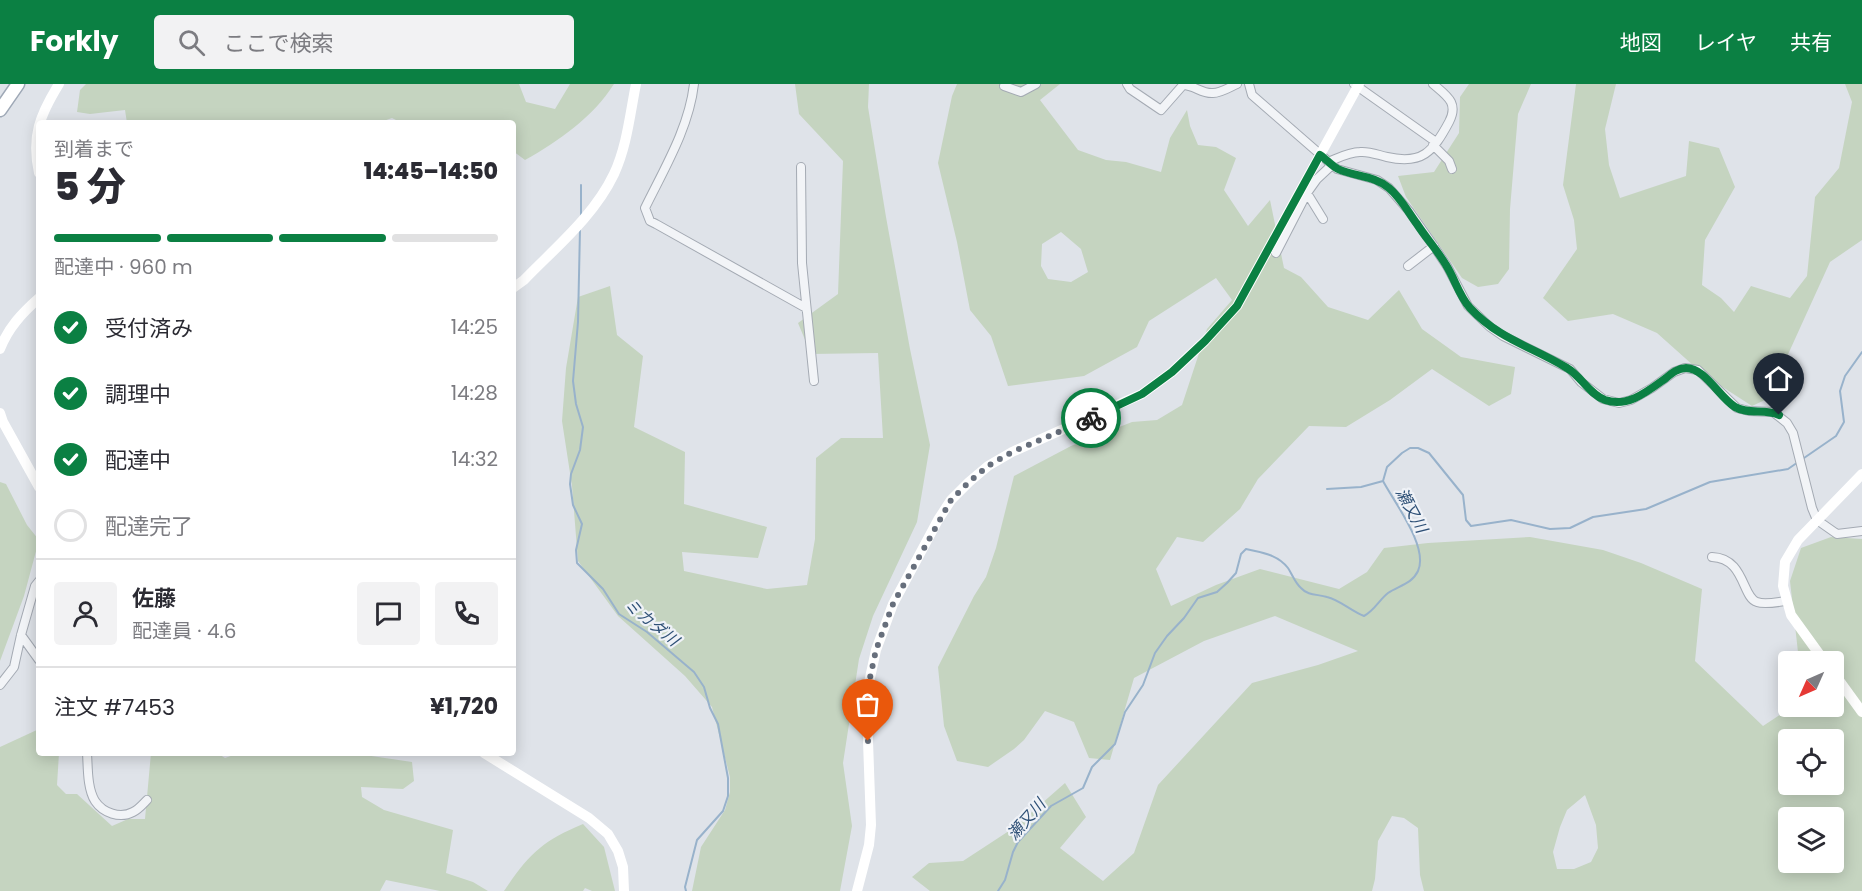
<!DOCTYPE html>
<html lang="ja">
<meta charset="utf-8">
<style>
:root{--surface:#fff;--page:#f2f2f3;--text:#2b2b33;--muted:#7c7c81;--line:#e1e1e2;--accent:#0b8043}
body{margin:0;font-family:Poppins,"Noto Sans JP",sans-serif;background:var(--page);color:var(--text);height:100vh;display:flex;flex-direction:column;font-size:22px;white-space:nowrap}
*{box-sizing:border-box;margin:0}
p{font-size:20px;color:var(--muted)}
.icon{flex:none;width:33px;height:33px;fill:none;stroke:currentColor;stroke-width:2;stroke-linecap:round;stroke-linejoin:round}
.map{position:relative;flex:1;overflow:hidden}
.details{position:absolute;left:36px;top:36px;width:480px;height:636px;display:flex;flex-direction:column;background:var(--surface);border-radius:6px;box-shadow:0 3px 15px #0003}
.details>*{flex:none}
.needle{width:39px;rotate:225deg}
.controls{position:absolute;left:1778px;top:567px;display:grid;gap:12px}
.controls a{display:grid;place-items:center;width:66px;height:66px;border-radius:6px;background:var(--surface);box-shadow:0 3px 15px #0003;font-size:30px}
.pin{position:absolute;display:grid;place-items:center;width:51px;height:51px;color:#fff;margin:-62px -26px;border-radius:50% 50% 50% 0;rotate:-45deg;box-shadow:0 0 6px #0007}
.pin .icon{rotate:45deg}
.courier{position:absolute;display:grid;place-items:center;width:60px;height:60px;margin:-30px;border:4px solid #0b8043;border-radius:50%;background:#fff;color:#222;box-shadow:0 2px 8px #0007}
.head em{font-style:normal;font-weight:800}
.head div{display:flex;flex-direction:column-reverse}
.head{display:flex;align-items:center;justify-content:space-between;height:102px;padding:0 18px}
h1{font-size:39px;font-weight:800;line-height:45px}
.bar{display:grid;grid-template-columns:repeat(4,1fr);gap:9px 6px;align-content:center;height:72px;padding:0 18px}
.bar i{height:8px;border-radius:4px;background:var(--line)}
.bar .current{background:var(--accent)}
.bar p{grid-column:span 4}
.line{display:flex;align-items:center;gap:15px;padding:0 18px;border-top:2px solid var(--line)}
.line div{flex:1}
.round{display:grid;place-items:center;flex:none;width:63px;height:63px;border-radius:6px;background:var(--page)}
ol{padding:0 18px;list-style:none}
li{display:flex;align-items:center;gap:18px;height:66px}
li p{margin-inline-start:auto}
li .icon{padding:6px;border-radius:50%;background:var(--accent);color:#fff;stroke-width:4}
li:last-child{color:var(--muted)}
li i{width:33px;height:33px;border:3px solid var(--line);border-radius:50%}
header{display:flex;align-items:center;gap:36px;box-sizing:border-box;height:84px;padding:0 30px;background:var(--accent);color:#fff}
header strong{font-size:28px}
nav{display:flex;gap:33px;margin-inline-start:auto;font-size:21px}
.search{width:420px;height:54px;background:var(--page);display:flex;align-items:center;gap:15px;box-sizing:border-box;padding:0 21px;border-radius:6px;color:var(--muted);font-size:22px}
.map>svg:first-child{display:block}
</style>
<header>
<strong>Forkly</strong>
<div class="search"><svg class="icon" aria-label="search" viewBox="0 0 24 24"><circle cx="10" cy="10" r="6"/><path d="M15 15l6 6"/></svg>ここで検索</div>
<nav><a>地図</a><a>レイヤ</a><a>共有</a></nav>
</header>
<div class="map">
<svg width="1862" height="807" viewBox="0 0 1862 807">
<rect width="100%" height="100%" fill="#dfe3e9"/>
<path fill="#c5d4c0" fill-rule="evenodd" d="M86,0H519L526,18L555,25L570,0H614C593,33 559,57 525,76L513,67V39H402L392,34L378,39H127L125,26L90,30L77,28L80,6Z
M795,0H869L868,23L886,133L910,265L930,361L917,438L873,532L859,575L843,679L852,742L840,807H692L701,763L725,726L730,708V693L712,623L685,592L618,532L578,477L572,402L562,337L566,284L578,213L610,202L617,251L643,272L634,343L685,368L684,420L767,443L758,474L682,468L684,487L767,505L807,501L815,455L816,374L841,354H883L878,269L811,270L798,239L838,210L843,77L799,30Z
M957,0H1060L1040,16L1078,66L1106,76L1126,78L1161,88L1170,54L1187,26L1190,42L1198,61L1216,63L1236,74L1224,106L1248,142L1270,116L1284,184L1301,193L1328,223L1368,236L1399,206L1422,245L1461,273L1515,283L1511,310L1489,322L1432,285L1390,316L1346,343L1309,342L1258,395L1240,425L1203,458L1177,453L1156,485L1171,522L1216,501L1260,485L1339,505L1367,488L1384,464L1428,459L1530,453L1603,466L1641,479L1702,505L1695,577L1763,642L1792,623L1833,622V578L1799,577L1790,497L1801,464L1831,453L1862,455V807H1424L1420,791L1418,744L1404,734L1392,732L1378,757L1375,795L1372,807H930L912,793L929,779L963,777L1015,743L1065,699L1086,733L1060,764L1103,797L1134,769L1158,701L1252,599L1318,581L1358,567L1275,532L1204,557L1134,594L1110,676L1089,674L1074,638L1045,627L1024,656L1014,665L988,683L957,677L944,642L938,583L974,512L986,493L996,464L1014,392L1071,362L1132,338L1157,336L1182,321L1207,245L1232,216L1216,194L1149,237L1137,263L1084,292L1008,302L991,252L970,226L957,158L938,79L952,12ZM1061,148L1081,165L1088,188L1071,198L1048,195L1041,182L1042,160ZM1788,656H1833V700H1788ZM1585,711L1596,741L1598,764L1591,778L1574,785H1557L1553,768L1560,743L1567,726ZM1788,734H1833V778H1788Z
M1469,0H1531L1518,30L1510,125L1509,185L1498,200L1478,203L1462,194L1406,113L1398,92L1434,88L1459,49L1460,13Z
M1576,0H1616L1605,45L1609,81L1620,114L1686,92L1689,57L1719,64L1735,103L1705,156L1702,201L1721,214L1734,228L1751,202L1790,214L1807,192L1815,113L1839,84L1852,18L1845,0H1862V156L1830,178L1785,277L1778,310L1752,322L1704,291L1657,249L1613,230L1568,237L1543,214L1577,165L1574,136L1563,101Z
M0,398L6,400L27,441L39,456L24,512L0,577Z
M39,645V669H59L57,701L66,710H77L112,742L128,735H145L151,669H217L225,674L239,669H351L412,678L414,697L403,705L361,703L362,713L384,726L453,746L446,789L473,798L488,807H440L386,796L380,807H0V663Z
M583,740L604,763L615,807H592L585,804L583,807H504C529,770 542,757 583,740Z"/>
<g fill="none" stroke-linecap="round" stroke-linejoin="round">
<path stroke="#98b2cb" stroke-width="2" d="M581,131V101
M580,145L578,238L573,297L576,320L583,343L580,366L571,390L570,400L573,421L582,440L576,466L577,479L603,505L619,530L647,548L694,588L704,603L710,624L718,640L728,694V712L723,727L697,756L685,803L686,807
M1327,405L1361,403L1383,397
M998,807L1005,796L1013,768L1018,758L1051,722L1083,704L1092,683L1115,660L1125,628L1143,601L1155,569L1167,552L1184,534L1198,514L1217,508L1227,499L1236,489L1241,470L1246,465C1262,469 1277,470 1288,484C1292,490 1295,499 1301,504C1308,512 1318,510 1327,513C1340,516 1351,527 1364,532C1375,526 1379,516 1388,509C1398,502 1412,500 1418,487C1429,463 1394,418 1383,397L1387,383L1402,369L1410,364H1418L1429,369L1463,411L1466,436L1471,442L1511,436L1550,445L1570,444L1593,433L1646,425L1710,398L1788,385L1836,352L1844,338L1840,307L1845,292L1862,268"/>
<g stroke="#a4aab3" stroke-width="10">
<path id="street" d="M694,0C689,44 664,85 645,124L650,137L656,140L806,224
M1127,0L1130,5L1161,26L1183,1C1194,1 1202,10 1213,9C1221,9 1230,3 1237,0
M1249,0L1252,11L1337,85L1377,96L1389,104L1409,127L1433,161L1447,182L1468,222L1490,243L1503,252L1570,285L1581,298L1603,315L1619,319L1631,316L1652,304L1674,288L1685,284L1698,286L1737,324L1749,327L1773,328L1787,339L1793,349L1812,424L1817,436L1837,450L1862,447
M1354,0L1436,58
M1004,2L1021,8L1036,0
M1433,61L1449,77L1452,85
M1328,78C1338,74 1349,68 1360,68C1369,67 1378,71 1387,73C1422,81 1433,68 1449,38C1459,19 1447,12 1433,0
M801,83L802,179L814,297
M1307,109L1323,135
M1276,169L1307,109L1317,95L1332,81
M1408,182L1434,162
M1712,473C1745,474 1742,514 1757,518C1765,521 1777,518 1786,517
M21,551L39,576
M0,601L14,583L21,551L35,502L39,497
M87,669C88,683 87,704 95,717C103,729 120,735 133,728C138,726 143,720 147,716"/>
</g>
<g stroke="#9ea8b6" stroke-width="15">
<path id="primary" d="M0,26L18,0"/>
</g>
<use href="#street" stroke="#f2f4f7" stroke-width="8"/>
<path stroke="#fff" stroke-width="10" d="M39,89C31,52 40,31 59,0
M513,204L524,196C556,163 594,132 614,90C627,62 630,30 636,0
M0,265C8,244 22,229 39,214
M0,329L3,338L39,403
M1825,578L1791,531L1783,502L1785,478L1798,456L1862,390
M1833,588L1862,628
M484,669L589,734L608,750L618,767L623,783L624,807
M857,807L869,761L871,741L868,657V603L876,566L893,520L938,436L951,416L969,398L988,382L1012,368L1142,310L1172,288L1205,257L1237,222L1359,0"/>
<use href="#primary" stroke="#fff" stroke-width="12"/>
</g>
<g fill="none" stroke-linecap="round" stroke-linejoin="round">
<path stroke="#676f7c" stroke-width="6" stroke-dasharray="0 10.8" d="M868,657V603L876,566L893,520L951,416L969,398L988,382L1012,368L1091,334"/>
<path stroke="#0b8043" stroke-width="8" d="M1091,334L1142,310L1172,288L1205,257L1237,222L1320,71C1326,75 1332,82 1338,85C1355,93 1374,91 1389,104C1401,114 1408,128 1417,140C1426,154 1437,166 1446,181C1455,195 1459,212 1470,224C1500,256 1531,262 1567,284C1581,292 1589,310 1605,316C1628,324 1648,307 1666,294C1672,289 1678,284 1686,284C1705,284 1719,313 1735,323C1748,331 1766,324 1779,331"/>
</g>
<g text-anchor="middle" stroke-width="4.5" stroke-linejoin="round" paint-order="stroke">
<g font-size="16" font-style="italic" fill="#2f5177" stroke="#eff2f7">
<text transform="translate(1412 426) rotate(62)" y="6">瀬又川</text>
<text transform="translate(652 538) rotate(39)" y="6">ミカダ川</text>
<text transform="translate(1026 735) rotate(-49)" y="6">瀬又川</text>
</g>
</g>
</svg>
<div class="controls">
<a><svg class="needle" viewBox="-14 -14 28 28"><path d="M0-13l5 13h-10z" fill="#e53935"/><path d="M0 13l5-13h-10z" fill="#7c7c81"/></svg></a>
<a><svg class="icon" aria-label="locate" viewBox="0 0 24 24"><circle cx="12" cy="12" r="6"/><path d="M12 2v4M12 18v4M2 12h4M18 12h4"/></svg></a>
<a><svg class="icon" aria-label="layers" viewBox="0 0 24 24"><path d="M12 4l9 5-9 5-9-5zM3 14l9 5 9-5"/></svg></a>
</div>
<div class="pin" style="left:868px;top:657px;background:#ea580c"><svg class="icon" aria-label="bag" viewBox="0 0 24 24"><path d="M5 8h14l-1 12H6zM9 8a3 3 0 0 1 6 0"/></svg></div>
<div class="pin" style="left:1779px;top:331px;background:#1f2937"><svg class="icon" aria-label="home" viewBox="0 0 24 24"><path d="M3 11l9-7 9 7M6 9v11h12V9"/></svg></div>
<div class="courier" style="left:1091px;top:334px"><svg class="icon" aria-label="bike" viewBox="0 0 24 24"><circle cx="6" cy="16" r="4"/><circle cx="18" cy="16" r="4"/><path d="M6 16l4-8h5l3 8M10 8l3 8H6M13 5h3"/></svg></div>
<section class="details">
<div class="head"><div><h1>5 分</h1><p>到着まで</p></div><em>14:45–14:50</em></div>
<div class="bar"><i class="current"></i><i class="current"></i><i class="current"></i><i></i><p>配達中 · 960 m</p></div>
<ol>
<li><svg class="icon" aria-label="check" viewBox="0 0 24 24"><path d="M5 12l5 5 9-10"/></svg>受付済み<p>14:25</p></li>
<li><svg class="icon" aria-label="check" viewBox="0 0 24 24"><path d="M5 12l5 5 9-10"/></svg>調理中<p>14:28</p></li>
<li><svg class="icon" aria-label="check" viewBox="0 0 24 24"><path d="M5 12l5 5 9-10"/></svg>配達中<p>14:32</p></li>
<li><i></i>配達完了</li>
</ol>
<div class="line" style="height:108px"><a class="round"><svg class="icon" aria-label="person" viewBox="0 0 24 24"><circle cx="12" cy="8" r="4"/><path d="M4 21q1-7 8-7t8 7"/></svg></a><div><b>佐藤</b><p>配達員 · 4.6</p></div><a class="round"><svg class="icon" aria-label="chat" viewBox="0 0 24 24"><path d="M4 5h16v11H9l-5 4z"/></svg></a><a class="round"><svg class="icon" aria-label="phone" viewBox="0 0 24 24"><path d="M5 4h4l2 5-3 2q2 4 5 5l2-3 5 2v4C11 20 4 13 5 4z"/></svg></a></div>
<div class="line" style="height:78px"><div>注文 #7453</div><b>¥1,720</b></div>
</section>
</div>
